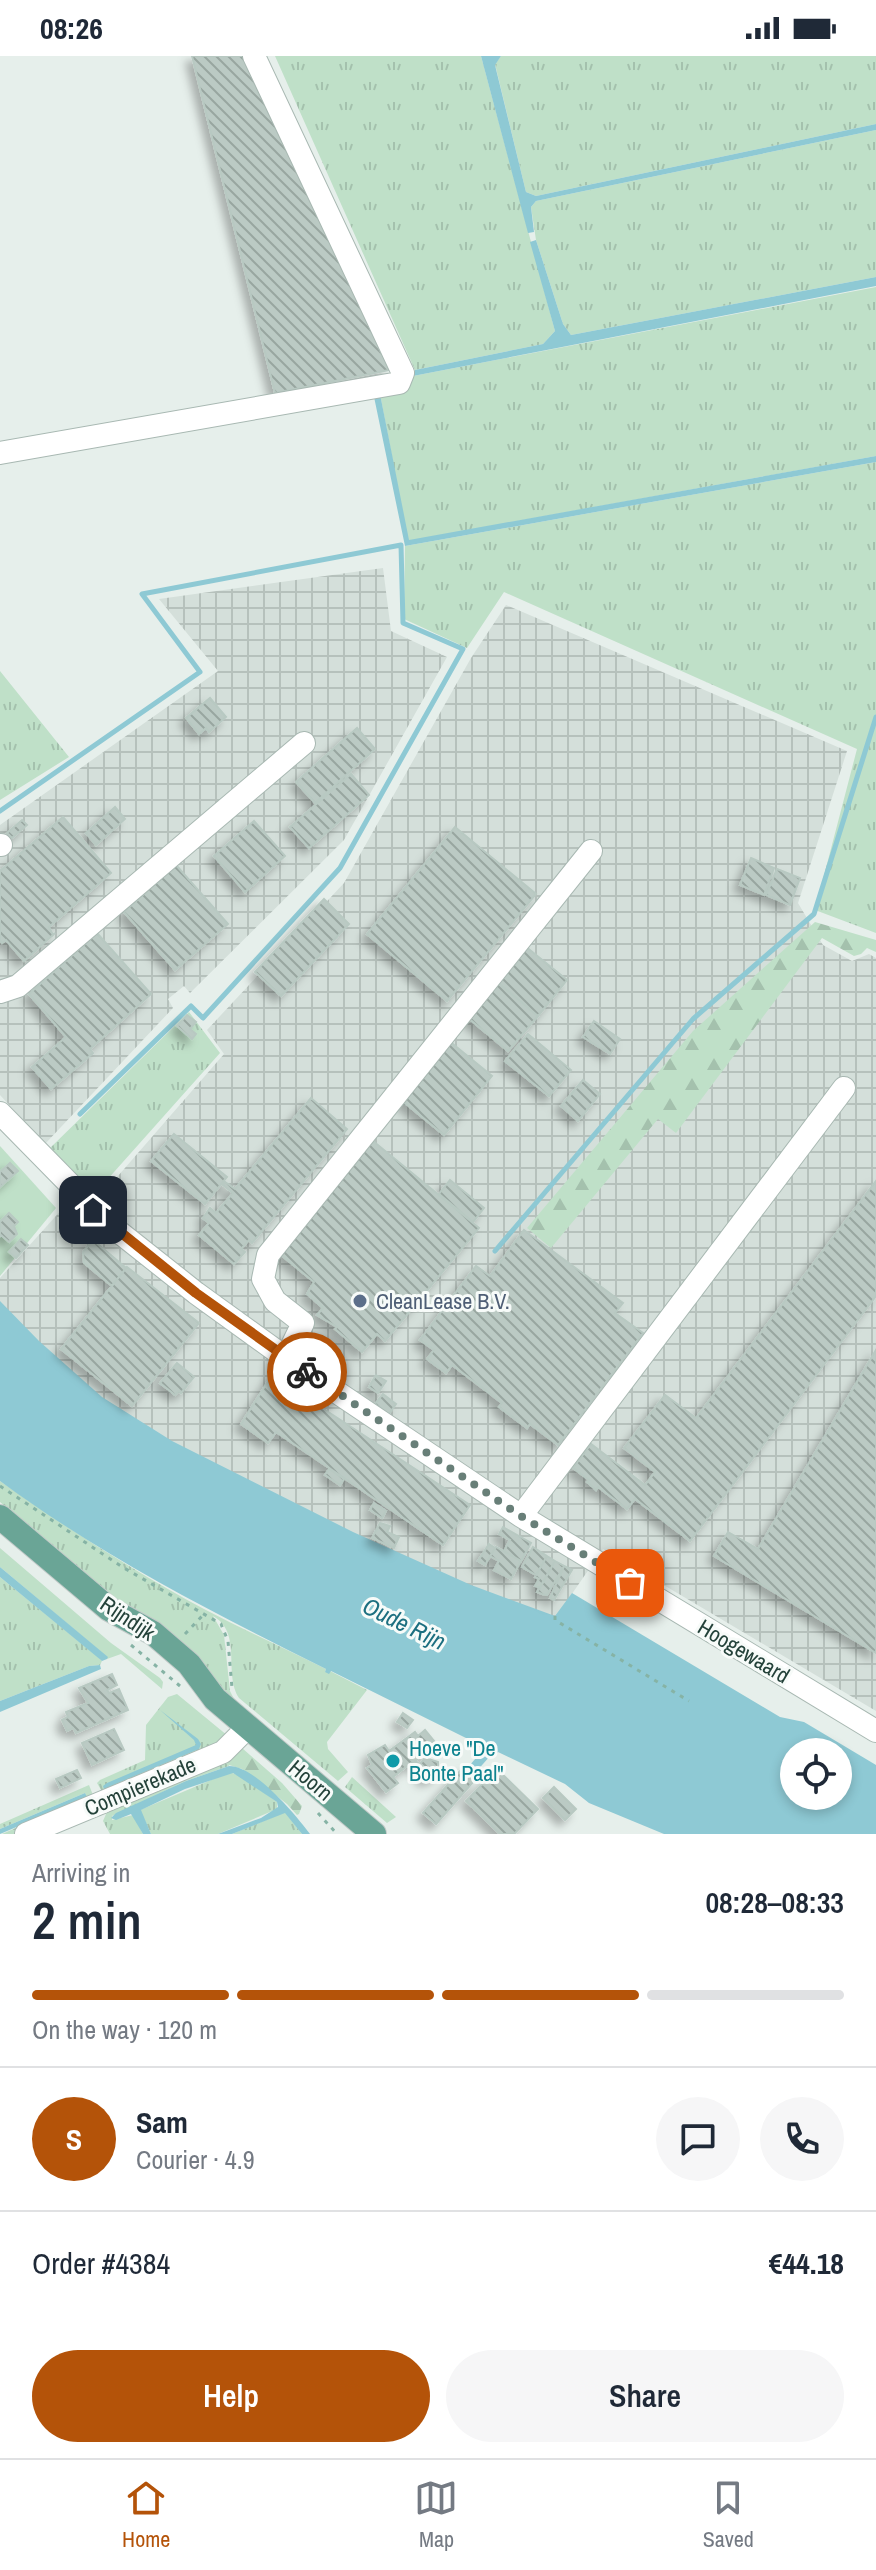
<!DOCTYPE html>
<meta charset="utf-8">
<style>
:root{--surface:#fff;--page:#f6f6f7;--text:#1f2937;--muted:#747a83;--line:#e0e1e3;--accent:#b45309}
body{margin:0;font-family:"Archivo Narrow",sans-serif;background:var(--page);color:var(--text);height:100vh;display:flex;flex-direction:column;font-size:30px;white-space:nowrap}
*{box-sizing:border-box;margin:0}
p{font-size:26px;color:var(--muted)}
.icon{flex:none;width:44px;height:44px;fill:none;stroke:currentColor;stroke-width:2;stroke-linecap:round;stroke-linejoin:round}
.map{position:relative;height:1778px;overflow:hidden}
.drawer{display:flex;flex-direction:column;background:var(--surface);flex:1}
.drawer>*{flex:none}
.buttons{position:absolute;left:780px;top:1682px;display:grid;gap:16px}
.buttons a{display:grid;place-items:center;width:72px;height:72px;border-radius:50%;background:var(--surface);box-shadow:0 4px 12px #0003;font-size:40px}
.pin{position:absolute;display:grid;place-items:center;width:68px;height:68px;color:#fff;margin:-34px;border-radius:16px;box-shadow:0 4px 12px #0006}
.courier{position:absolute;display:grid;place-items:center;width:80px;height:80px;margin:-40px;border:6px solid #b45309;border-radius:50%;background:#fff;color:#222;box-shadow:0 2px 10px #0007}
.headline em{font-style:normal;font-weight:600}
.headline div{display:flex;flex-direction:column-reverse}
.headline{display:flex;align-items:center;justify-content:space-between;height:136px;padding:0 32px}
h1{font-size:52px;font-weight:600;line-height:60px}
.bar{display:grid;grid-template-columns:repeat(4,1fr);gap:12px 8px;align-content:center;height:96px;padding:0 32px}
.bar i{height:10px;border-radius:6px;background:var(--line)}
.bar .active{background:var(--accent)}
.bar p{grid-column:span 4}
.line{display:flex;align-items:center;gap:20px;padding:0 32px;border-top:2px solid var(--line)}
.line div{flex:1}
.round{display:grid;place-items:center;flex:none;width:84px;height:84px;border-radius:42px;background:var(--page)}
.primary-button{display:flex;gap:16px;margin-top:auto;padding:16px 32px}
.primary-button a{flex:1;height:92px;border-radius:48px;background:var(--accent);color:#fff;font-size:32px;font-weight:600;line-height:92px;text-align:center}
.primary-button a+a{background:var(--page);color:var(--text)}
.status{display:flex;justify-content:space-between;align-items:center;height:56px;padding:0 40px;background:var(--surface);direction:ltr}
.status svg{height:22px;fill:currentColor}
.menu{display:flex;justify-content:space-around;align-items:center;height:112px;border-top:2px solid var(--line);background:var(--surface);font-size:22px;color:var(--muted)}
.menu a{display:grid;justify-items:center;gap:4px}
.menu .active{color:var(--accent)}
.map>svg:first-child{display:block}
</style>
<div class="status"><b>08:26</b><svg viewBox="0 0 49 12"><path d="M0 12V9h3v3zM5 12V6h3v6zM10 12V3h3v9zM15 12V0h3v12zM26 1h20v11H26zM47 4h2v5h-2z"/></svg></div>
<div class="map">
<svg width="876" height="1778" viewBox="0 0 876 1778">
<defs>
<pattern id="industrial-grid" width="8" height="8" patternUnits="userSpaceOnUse" patternTransform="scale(2)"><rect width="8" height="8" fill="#d4dfda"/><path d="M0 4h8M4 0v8" fill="none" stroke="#b6c1bc"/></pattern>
<pattern id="grass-tufts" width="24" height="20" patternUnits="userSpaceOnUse" patternTransform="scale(2)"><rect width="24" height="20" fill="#bfe0c8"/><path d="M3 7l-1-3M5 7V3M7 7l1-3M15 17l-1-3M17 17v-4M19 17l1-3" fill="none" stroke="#a4c1ad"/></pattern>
<pattern id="forest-firs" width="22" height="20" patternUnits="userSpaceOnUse" patternTransform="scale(2)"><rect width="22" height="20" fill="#bfe0c8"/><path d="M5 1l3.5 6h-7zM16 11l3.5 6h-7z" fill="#a4c1ad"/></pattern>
<pattern id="building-back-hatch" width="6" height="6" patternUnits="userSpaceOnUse" patternTransform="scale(2)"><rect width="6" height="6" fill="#bbcac4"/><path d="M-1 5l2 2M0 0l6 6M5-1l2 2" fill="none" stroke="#98a6a0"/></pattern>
<filter id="shadow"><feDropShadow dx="-6" dy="6" stdDeviation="4" flood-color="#0004"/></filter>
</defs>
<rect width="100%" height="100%" fill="#e6efeb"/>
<path fill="url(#industrial-grid)" d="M383,512L391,575L447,601L344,784L190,937L184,930L168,943L173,952L45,1088L0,1039V769L218,615L159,543Z
M506,549L847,695L798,847L823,889L852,905L869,898L876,902V1655L603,1493L549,1571L173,1399L0,1276V1222L82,1131L98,1143L224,998L207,974L344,827L471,602Z"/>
<path fill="url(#grass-tufts)" d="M275,0H481L555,275L543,288L415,314Z
M501,0H876V68L536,140L526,136L495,8Z
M876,74V221L571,279L563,268L536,184L531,151L536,145Z
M876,231V400L408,485L380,338L413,320Z
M876,406V877L815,854L857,693L504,536L467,592L404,563L405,490Z
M0,615L69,701L0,744Z
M189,956L220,997L90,1143L47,1095Z
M0,1425C66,1471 133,1515 204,1553C244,1574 286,1593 326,1613L325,1616L330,1615L367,1634L327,1686L328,1693L348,1716L338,1725L239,1642C223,1617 243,1577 213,1560L224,1579L230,1635L234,1643L0,1446Z
M0,1492L111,1587L160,1622L163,1626L162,1633L121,1598L107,1603V1601L0,1511Z
M0,1521L98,1601L102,1605L100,1609L89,1610L0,1645Z
M177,1638L228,1680L219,1688L104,1739L97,1727L100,1724L145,1704L146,1669L168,1641Z
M226,1699L229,1710L186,1725L112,1760V1764L133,1759L143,1778H110L103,1765L109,1751Z
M230,1716L242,1721L277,1746V1753L218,1778H151L140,1754Z
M352,1721L396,1761L387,1767L345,1731Z
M89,1729L95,1744L16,1778H2L86,1741L85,1737L0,1773V1768Z
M286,1757L302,1778H232L283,1757Z"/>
<path fill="url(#forest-firs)" d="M815,866L876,884V896L867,892L861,898L854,900L822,882L676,1077L658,1063L551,1192L527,1172L693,975Z
M242,1692L282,1727L302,1750L299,1758L297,1759L287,1748L242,1713L226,1708L225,1703Z"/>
<path fill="#bfe0c8" d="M0,1090L56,1152L0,1220Z"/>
<path fill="#8ec9d4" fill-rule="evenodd" d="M481,0H501L495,9L526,136L536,140L876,68V74L536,145L531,151L534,176L528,177Z
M536,184L563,268L571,279L876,221V230L413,320L415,314L543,288L555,275L530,186Z
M373,336L380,338L409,484L876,400V406L405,490Z
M0,1245L39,1285L102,1341L172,1385L353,1476L471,1529L555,1560L572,1537L780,1661L804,1666L876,1709V1778H664L589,1747L565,1728L498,1696L493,1702L490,1700L476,1716L469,1710L483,1694L472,1685L331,1615L329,1618L325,1616L326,1613C213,1557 102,1500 0,1425ZM794,1696H838V1740H794Z
M0,1511L108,1601L107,1603L102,1605L0,1521Z
M100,1609L101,1613L0,1656V1645L89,1610Z
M160,1654L198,1683L201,1688L199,1693L104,1733L103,1730L107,1727L196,1689L194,1684Z
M229,1710C255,1710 295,1758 310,1778H302L285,1757L232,1778H218L261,1762L278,1751L277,1746L233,1717L185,1733L141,1754L151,1778H143L131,1758L116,1764L111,1762L116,1757L186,1725Z
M85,1737L87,1741L0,1778V1773Z"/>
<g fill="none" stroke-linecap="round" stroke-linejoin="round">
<path stroke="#8ec9d4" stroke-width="5" d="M0,755L200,616L142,538L401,489L403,567L463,593L340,812L203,962L191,950L80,1058
M495,1195L693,963L814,858L876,661"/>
</g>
<path fill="url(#building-back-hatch)" stroke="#b8c9c2" stroke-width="2" filter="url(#shadow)" d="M192,0H248L389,314L275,337Z
M210,642L226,661L209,676L206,672L199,678L186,662Z
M357,672L375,693L315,747L296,726Z
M351,718L369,739L309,792L290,771Z
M115,751L125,763L96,789L86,777Z
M63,761L111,817L49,871L53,879L55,877L24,905L6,884L2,887L0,884V815Z
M22,764L27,769L12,782L7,777Z
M254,765L285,800L245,836L214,800Z
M455,771L536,838L447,945L367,878Z
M751,802L774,812L764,839L740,829Z
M176,809L228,868L175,914L124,856Z
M777,813L800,822L790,849L766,839Z
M324,843L349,868L281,940L255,916Z
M97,877L151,938L90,993L93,997L51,1033L32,1011L66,981L29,938Z
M525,890L567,924L538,960L496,925Z
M496,925L538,960L508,995L467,961Z
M187,959L196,966L190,973L196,978L192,983L177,970Z
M594,965L620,983L610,998L583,981Z
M528,978L571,1014L549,1040L505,1005Z
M448,984L492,1020L444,1079L399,1042Z
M583,1024L600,1038L578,1065L561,1050Z
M311,1042L347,1073L252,1187L249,1184L241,1193L245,1196L234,1208L199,1179L209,1167L203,1162L210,1152L216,1157L233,1137L223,1129L225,1126L235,1133Z
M174,1078L227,1121L205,1148L151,1105Z
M373,1085L479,1172L385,1285L377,1278L362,1296L335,1273L337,1271L317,1259L323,1252L307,1238L314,1226L280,1198Z
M10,1107L18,1115L0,1131V1116Z
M450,1124L484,1152L473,1166L439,1138Z
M876,1125V1240L690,1485L635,1443L627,1453L598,1431L596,1434L587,1426L589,1424L573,1412L591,1388L645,1429L655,1416L624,1392L665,1339L696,1362Z
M9,1157L18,1166L14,1170L17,1178L9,1186L1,1179L0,1180V1166Z
M524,1174L623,1247L615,1257L643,1277L558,1389L530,1368L527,1372L499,1351L502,1347L452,1309L446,1317L427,1303L434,1294L420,1284L476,1210L490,1220Z
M21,1183L28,1189L16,1202L9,1196Z
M93,1184L126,1212L112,1230L84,1207L83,1196Z
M127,1211L199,1267L132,1350L61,1293Z
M876,1294V1597L714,1500L728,1476L758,1493Z
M177,1307L194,1321L181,1337L179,1335L175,1339L160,1327Z
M272,1319L470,1449L443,1489L276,1376L268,1387L241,1368Z
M376,1319L386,1325L378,1337L369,1331Z
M383,1338L396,1348L389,1358L375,1348Z
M329,1413L344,1423L340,1429L325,1419Z
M374,1447L386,1455L382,1462L370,1454Z
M380,1467L390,1470L387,1476L399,1481L394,1492L372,1482Z
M503,1471L531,1487L521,1505L504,1495L510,1484L499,1478Z
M489,1488L495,1492L485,1509L478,1505Z
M496,1491L521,1505L511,1523L494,1514L499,1505L490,1500Z
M533,1491L547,1500L536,1519L522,1511Z
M547,1500L555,1505L540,1532L535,1530L539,1523L535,1521Z
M555,1505L564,1510L547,1539L542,1538L537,1536Z
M564,1510L572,1514L554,1544L550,1542Z
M112,1618L117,1629L107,1634L109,1637L119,1633L128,1654L76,1677L73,1672L67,1675L62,1664L68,1661L66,1656L88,1647L79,1632Z
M403,1657L413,1664L407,1672L397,1666Z
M114,1673L124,1694L92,1709L82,1687Z
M425,1674L434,1685L427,1691L429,1694L415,1705L420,1708L425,1702L438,1706V1720L425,1724L418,1712L411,1707L393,1721L398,1727L386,1736L367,1712L372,1709L368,1699L385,1689L389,1695L415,1676L418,1680Z
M467,1711L475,1718L471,1723L474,1725L436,1768L423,1757L461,1714L463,1716Z
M497,1713L538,1753L514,1778H500L466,1745Z
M77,1714L81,1722L60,1732L56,1723Z
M554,1731L576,1753L565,1764L543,1742Z"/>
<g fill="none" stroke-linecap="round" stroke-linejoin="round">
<g stroke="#a8b8b2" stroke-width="24">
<path id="minor" d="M0,397L399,327L403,317L254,0
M0,789H1
M0,936L18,930L304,687
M0,1057L109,1168L196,1237L286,1302L521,1460L876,1675
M286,1302L303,1267L275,1245L263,1223L268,1199L591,795
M521,1460L844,1032
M26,1778L223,1696L248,1671"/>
</g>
<g stroke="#c2cac8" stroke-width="26">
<path id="major" d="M0,1461L109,1553L153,1577L189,1608L215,1643L374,1778"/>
</g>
<path stroke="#86b3a5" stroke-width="3" stroke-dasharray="4 6" stroke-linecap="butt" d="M0,1430L124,1512L221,1568L228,1585L232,1632
M555,1560V1564L689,1645
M185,1578L204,1558
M131,1589L180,1630
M318,1757L337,1778"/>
<use href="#minor" stroke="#fff" stroke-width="22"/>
<use href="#major" stroke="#6aa596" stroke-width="24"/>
</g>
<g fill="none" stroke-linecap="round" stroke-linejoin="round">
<path stroke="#687f78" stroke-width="8" stroke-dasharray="0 14.4" d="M307,1316L521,1460L630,1527"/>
<path stroke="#b45309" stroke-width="10" d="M93,1154L196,1237L307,1316"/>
</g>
<circle fill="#5c6f8a" stroke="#f7fbf9" stroke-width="3" cx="360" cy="1245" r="8"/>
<circle fill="#0f9aa8" stroke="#f7fbf9" stroke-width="3" cx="393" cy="1705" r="8"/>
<g text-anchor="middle" stroke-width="6" stroke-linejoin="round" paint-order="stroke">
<g font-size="22" fill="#4e5e75" stroke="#f7fbf9" text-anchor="start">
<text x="376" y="1253">CleanLease B.V.</text>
</g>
<g font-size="22" fill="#24423a" stroke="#f7fbf9">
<text transform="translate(128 1562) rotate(34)" y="8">Rijndijk</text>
<text transform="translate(744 1595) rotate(31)" y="8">Hoogewaard</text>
<text transform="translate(311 1724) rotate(40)" y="8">Hoorn</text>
<text transform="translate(140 1730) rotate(-23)" y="8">Compierekade</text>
</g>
<g font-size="22" fill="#0d838f" stroke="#f7fbf9" text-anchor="start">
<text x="409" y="1700">Hoeve "De<tspan x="409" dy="25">Bonte Paal"</tspan></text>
</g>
<g font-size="24" font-style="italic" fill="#1c6f80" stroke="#f7fbf9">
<text transform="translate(404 1568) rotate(26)" y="8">Oude Rijn</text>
</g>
</g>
</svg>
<div class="buttons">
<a><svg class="icon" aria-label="locate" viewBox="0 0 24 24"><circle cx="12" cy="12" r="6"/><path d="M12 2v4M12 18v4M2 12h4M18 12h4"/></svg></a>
</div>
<div class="pin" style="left:630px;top:1527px;background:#ea580c"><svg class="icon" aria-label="bag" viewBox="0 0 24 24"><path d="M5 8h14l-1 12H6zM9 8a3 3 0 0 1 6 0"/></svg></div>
<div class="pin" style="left:93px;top:1154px;background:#1f2937"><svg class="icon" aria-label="home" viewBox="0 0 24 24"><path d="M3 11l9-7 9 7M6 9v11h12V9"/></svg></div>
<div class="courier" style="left:307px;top:1316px"><svg class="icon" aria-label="bike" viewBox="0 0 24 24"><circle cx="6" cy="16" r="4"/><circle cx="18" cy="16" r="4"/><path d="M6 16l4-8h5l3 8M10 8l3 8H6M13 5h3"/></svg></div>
</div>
<section class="drawer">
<div class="headline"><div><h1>2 min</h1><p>Arriving in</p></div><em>08:28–08:33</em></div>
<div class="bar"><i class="active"></i><i class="active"></i><i class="active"></i><i></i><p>On the way · 120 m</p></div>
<div class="line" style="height:144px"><b class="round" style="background:var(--accent);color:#fff">S</b><div><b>Sam</b><p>Courier · 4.9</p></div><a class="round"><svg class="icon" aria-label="chat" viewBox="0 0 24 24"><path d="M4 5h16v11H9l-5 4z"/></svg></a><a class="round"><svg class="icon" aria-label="phone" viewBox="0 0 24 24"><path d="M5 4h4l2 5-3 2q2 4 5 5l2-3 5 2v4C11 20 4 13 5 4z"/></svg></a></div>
<div class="line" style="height:104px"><div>Order #4384</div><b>€44.18</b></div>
<div class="primary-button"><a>Help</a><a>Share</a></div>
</section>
<nav class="menu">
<a class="active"><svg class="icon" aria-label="home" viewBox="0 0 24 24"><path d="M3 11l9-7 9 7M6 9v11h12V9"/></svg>Home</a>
<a><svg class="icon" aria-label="map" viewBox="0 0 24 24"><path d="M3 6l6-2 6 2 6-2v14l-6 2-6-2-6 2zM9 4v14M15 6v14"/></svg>Map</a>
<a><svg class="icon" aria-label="saved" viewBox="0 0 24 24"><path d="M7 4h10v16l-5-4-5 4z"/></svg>Saved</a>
</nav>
